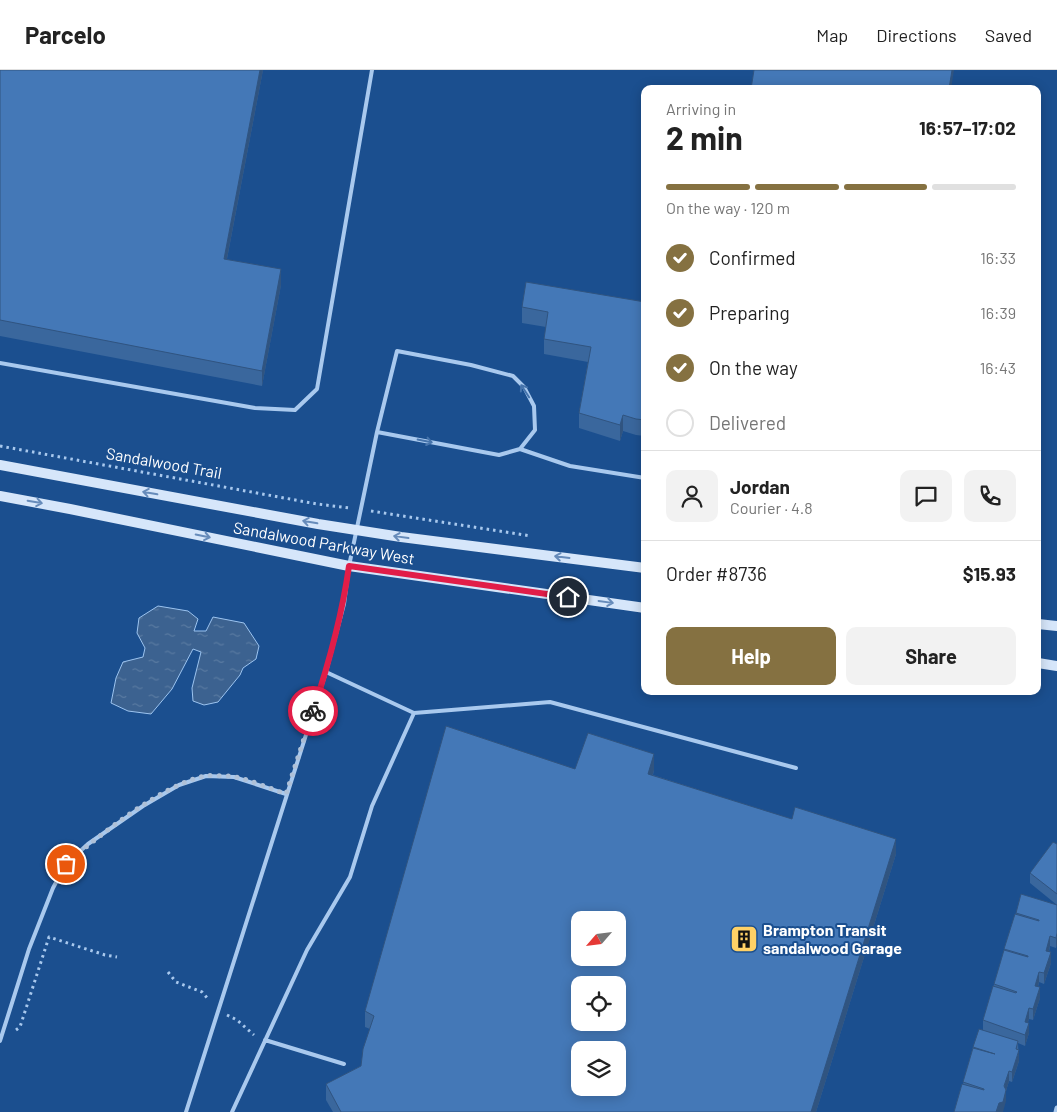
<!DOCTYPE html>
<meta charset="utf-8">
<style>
:root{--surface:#fff;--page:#f2f2f2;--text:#222;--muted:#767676;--line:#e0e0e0;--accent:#857141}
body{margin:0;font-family:Barlow,sans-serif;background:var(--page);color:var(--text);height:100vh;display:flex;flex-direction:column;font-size:19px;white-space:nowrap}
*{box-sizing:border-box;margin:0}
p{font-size:16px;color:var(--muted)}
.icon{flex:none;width:28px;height:28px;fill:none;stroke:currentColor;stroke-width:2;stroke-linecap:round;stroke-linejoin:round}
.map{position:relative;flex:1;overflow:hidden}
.drawer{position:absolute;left:641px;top:15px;width:400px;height:610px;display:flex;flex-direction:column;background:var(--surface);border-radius:10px;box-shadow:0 2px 12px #0003}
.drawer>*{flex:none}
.needle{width:32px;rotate:242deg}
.buttons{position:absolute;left:571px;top:841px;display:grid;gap:10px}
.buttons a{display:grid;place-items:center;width:55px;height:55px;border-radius:10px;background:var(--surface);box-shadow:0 2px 12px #0003;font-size:25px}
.pin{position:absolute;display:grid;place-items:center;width:42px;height:42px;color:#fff;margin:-21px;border:2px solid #fff;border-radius:50%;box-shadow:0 1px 5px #0007}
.courier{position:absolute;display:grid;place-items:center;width:50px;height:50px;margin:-25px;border:4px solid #e11d48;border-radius:50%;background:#fff;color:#222;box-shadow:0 1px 6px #0007}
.headline em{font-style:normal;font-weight:700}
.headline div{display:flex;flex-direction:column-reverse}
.headline{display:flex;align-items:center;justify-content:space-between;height:85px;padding:0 25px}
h1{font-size:32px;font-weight:700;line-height:38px}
.bar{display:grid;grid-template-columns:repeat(4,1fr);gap:8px 5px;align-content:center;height:60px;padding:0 25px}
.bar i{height:6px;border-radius:4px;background:var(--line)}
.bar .active{background:var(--accent)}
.bar p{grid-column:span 4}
.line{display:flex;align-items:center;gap:12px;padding:0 25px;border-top:1px solid var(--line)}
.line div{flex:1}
.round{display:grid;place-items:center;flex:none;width:52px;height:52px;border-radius:10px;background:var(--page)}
ol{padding:0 25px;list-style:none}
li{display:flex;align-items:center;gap:15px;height:55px}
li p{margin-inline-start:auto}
li .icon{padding:5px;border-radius:50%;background:var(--accent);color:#fff;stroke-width:4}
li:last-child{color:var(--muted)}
li i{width:28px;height:28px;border:2px solid var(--line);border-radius:50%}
.primary-button{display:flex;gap:10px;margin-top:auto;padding:10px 25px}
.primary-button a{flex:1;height:58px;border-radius:10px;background:var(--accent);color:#fff;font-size:20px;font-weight:700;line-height:58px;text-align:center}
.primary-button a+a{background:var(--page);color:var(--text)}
header{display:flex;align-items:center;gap:30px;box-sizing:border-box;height:70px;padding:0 25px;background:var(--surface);border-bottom:1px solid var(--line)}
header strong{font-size:24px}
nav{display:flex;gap:28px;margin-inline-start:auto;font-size:18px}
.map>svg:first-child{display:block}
</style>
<header>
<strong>Parcelo</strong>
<nav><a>Map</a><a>Directions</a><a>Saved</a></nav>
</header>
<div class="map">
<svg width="1057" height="1042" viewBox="0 0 1057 1042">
<defs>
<pattern id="water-ripples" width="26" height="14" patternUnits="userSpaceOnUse" patternTransform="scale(1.25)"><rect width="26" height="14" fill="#3c6290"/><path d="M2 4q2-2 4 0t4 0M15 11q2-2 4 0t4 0" fill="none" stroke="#597aa1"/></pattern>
</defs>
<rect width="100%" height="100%" fill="#1b4f8f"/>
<path fill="url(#water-ripples)" stroke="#9cc4f0" d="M158,536L188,541L198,549L194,561H206L213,547L244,553L259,576L256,589L243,598L240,605L218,632L204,635L193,631L192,618L201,582L193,579L172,619L151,644L128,641L111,633L116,608L123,592L143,587L145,578L137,563L139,548Z"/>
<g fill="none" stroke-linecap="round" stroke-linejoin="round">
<path stroke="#a9c9ee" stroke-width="3" stroke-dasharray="2.5 4" stroke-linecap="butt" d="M0,376L317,434L350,438
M371,441L531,466
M168,902L176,912L202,922L209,930
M227,945L237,950L254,965
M16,960L20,957L49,867L105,885L117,887"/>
<path stroke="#a9c9ee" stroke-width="4" d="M0,293L255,338L295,340L317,319L372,0
M520,379L570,396L645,408
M326,602L414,643L550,632L796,698
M265,970L344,994
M0,971L29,879L53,818L66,794L88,774L143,736L179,715L206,706L234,707L286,724
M186,1042L326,602L344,534L349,496L377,362L397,281L471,295L513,306L524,317L534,336L535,360L520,379L499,385L377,362
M232,1042L307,880L350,807L372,736L414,643"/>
<path stroke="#a9c9ee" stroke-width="5" d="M1056,1042L1057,1038"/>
<path stroke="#d6e6fa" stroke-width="10" d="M0,395L318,454L401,467L645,498
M0,426L70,439L349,496L645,538
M1038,554L1057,556
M1038,593L1057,596"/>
</g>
<path fill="#3a679d" d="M0,0H263L227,189L281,215L262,316L0,266Z
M645,232V366L636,365L623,361L620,371L579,358V343L588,292L544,284V269L546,257L522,253V237Z
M575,699L654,700L653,705L896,784L816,1042H333L326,1030V1014L361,996L370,959L365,957V941Z
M1057,774V835L1030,813V803Z
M1057,835V874L1056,878L1050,876L1049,882L1051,893L1044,914L1039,912L1038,917L1040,928L1033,950L1029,949L1028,952L1029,963L1025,976L1018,973L1019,991L1012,1012L1009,1011L1006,1021V1031L963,1014L973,977L983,960V950L1016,843Z"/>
<path fill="#305480" d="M260,0H263L224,204V189Z
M952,0H954L951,19H949Z
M281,199V215L262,316V301Z
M623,345V361L620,371V355Z
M654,684V700L648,719V704Z
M896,769V784L816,1042H811Z
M1057,863V874L1056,878V868Z
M1050,866V876L1046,891V881Z
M1051,882V893L1044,914V903Z
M1039,902V912L1035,926V916Z
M1040,917V928L1033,950V939Z
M1029,938V949L1025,962V952Z
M1029,953V963L1025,976V965Z
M1019,980V991L1012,1012V1002Z
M1009,1001V1011L1006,1021V1031L1003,1042H996Z"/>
<path fill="#4478b7" stroke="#305480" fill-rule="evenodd" d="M0,0H260L224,189L281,199L262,301L0,250Z
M754,0H952L949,19H751Z
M526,212L645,232V350L636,349L623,345L620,355L579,343L591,277L544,269L548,242L522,237Z
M446,656L575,699L588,663L654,684L648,704L792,749L795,737L896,769L811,1042H341L326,1014L361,996L363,979L374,946L365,941ZM580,850H618V888H580ZM580,915H618V952H580ZM580,980H618V1018H580Z
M1053,772L1057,774V824L1030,803Z
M1021,824L1057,835V863L1056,868L1050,866L1046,881L1051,882L1044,903L1039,902L1035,916L1040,917L1033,939L1029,938L1025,952L1029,953L1025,965L983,950L993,916L1016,923L1017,922L994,914L1004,880L1028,887V886L1004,879L1015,844L1039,851V850L1016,843Z
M979,959L1018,971L1016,979L1019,980L1012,1002L1009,1001L1004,1016L1006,1020L1003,1032L999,1033L996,1042H954L962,1014L984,1020V1019L963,1012L973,978L995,984L973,977Z"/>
<defs><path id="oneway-shaft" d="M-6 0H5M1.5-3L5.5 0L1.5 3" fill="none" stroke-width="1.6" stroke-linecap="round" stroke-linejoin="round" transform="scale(1.25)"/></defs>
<g stroke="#4674ac">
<use href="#oneway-shaft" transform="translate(525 321) rotate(-123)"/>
<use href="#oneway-shaft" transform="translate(425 371) rotate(11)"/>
</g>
<g stroke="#668bba">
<use href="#oneway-shaft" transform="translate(150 423) rotate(-170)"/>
<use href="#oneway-shaft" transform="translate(35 432) rotate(10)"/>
<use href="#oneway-shaft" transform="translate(310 452) rotate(-170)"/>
<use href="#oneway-shaft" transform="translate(203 466) rotate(12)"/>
<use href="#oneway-shaft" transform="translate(401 467) rotate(-172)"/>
<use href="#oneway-shaft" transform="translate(562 487) rotate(-173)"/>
<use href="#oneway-shaft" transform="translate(606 532) rotate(8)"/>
</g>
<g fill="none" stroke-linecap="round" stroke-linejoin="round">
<path stroke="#afc1d8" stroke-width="5" stroke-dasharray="0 9" d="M66,794C98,766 163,714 205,706C212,705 223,706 231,706C246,708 271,719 286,724L313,641"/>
<path stroke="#e11d48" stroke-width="6" d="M313,641C329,593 342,546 349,496L568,527"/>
</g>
<defs>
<g id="building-square" transform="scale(1.4375)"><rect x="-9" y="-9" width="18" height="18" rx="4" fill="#ffd166" stroke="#1b4f8f"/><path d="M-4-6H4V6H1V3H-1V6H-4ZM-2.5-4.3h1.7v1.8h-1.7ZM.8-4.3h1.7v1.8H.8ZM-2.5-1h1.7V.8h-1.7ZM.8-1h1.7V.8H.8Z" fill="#111"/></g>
</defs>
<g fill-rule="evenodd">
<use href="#building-square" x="744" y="869"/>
</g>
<g text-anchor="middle" stroke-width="4" stroke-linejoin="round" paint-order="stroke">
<g font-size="16" fill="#fff" stroke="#1b4f8f">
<text transform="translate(164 393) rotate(10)" y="6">Sandalwood Trail</text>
<text transform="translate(324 473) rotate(10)" y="6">Sandalwood Parkway West</text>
</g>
<g font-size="16" font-weight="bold" fill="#fff" stroke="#1b4f8f" text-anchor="start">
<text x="763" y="866">Brampton Transit<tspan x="763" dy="18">sandalwood Garage</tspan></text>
</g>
</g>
</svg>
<div class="buttons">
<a><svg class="needle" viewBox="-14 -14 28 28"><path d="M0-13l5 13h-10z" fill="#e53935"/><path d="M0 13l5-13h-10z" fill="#767676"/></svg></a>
<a><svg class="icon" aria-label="locate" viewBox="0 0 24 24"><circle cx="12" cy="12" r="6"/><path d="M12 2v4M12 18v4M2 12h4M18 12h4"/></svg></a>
<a><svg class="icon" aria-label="layers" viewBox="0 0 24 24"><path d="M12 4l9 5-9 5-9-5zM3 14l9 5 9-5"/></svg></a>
</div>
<div class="pin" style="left:66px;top:794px;background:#ea580c"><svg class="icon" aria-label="bag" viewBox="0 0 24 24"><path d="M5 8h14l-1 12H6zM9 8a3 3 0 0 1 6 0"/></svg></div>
<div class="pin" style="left:568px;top:527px;background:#1f2937"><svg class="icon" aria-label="home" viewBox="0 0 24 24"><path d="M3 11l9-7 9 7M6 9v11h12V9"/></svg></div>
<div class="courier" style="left:313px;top:641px"><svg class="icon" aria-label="bike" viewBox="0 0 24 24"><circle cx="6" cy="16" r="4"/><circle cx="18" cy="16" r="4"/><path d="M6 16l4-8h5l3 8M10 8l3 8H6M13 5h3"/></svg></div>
<section class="drawer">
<div class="headline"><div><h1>2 min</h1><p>Arriving in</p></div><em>16:57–17:02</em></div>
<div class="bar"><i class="active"></i><i class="active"></i><i class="active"></i><i></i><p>On the way · 120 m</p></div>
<ol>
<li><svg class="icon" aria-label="check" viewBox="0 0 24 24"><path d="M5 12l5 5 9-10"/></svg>Confirmed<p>16:33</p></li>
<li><svg class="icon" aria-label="check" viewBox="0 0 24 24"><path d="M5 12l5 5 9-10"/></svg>Preparing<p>16:39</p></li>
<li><svg class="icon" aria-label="check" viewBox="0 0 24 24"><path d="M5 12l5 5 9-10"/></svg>On the way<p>16:43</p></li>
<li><i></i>Delivered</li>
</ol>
<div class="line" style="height:90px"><a class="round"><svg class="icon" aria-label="person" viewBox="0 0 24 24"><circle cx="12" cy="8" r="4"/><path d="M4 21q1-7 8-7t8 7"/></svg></a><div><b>Jordan</b><p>Courier · 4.8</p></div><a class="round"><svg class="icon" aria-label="chat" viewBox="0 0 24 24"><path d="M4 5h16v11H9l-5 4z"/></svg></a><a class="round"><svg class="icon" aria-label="phone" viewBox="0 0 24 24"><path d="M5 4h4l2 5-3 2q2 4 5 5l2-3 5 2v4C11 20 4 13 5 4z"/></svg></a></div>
<div class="line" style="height:65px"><div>Order #8736</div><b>$15.93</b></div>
<div class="primary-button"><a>Help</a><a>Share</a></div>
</section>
</div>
